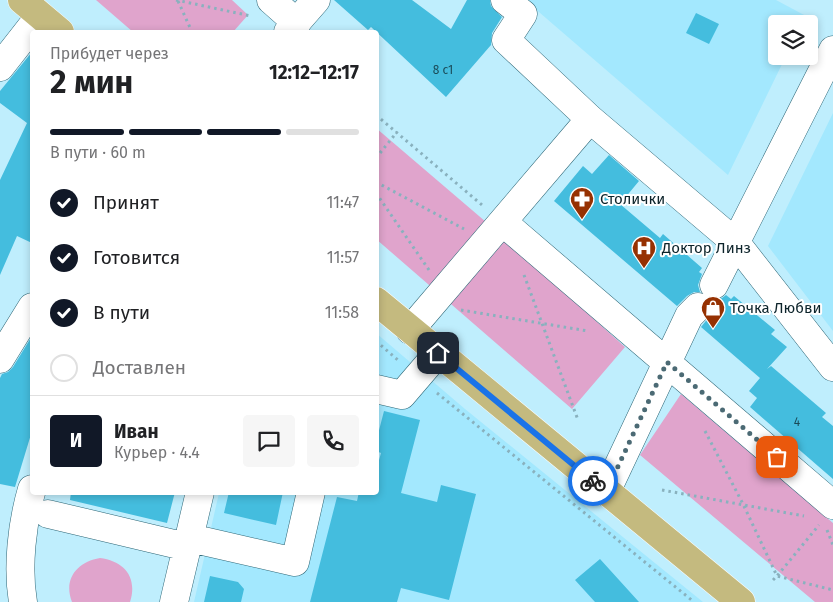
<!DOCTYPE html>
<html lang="ru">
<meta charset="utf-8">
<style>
:root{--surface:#fff;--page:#f6f6f6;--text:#202124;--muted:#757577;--line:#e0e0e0;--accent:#111827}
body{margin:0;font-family:"Fira Sans",sans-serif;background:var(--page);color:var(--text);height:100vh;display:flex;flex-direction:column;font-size:19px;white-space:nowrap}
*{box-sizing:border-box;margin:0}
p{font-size:16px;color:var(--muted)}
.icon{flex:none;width:28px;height:28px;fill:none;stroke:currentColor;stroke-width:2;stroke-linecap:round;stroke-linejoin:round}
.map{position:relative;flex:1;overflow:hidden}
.panel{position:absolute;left:30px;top:30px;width:349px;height:465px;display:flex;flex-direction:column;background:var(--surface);border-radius:5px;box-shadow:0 2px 8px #0003}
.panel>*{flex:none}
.fabs{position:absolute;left:768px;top:15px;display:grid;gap:10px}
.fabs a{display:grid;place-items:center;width:50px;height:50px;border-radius:5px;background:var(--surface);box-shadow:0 2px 8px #0003;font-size:25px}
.pin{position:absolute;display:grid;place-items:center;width:42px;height:42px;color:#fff;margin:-21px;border-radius:10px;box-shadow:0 2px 8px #0006}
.courier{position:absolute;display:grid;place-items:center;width:50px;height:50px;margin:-25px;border:4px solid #1a73e8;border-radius:50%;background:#fff;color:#222;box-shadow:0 1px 6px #0007}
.headline em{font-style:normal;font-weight:700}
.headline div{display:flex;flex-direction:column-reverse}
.headline{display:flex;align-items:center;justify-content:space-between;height:85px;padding:0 20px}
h1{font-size:32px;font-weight:700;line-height:38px}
.bar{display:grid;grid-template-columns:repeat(4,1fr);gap:8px 5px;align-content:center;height:60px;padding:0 20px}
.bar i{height:6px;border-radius:4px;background:var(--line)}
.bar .current{background:var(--accent)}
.bar p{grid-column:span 4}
.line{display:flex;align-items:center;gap:12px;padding:0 20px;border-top:1px solid var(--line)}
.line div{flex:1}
.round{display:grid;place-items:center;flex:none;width:52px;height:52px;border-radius:5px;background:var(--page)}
ol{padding:0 20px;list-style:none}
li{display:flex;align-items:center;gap:15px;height:55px}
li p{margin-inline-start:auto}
li .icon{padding:5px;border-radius:50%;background:var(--accent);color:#fff;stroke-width:4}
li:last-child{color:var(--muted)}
li i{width:28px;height:28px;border:2px solid var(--line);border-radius:50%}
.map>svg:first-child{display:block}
</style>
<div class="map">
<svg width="833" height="602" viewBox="0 0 833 602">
<rect width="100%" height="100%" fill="#bfeefd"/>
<path fill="#a3e8fe" d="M525,0H776L806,16L802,24H776V56H786L728,175Z
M833,113V331L768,246Z
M376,333L465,409L703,602H194L219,493L376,492Z"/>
<path fill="#e0a4cc" d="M96,0H232L248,15L233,32H133Z
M376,128L486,222L625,347L572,409L376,239Z
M681,394L833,523V602H815L640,455Z
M100,558C124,561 138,577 130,602H72C63,579 77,562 100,558Z"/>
<path fill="#44bdde" d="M334,0H412L451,29L467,0H490L491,6L502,17L492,33L491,45L446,97L371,27L368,30Z
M696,13L719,24L709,44L686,33Z
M32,52V243L17,236L0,275V180L27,123L0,103V91Z
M609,155L639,181L620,204L660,238L663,234L702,268L699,272L702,274L698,285L700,292H694L687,296L677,306L554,201L583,166L592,174Z
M726,295L731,299L734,296L775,330L771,334L787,347L767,369L771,366L826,413L822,417L833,426V479L750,407L757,398L749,391L760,378L701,327L713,312V303L711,300L722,298Z
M32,336V431L15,487L0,484V378L2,374L8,372L13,367Z
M384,411L420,420L401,493L437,502L441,485L476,494L449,600L401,588L397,602H310L337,497L357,501L359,492H376V471L381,453L376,451V442Z
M71,492H175L167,523L70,500Z
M229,492H283L276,525L224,513Z
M600,559L639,602H595L575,580Z
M210,576L238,582L244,589L241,602H204Z"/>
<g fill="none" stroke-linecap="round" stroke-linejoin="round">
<g stroke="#2e6777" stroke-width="29">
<path id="minor" d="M271,0L297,23
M288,32L316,0
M0,67L40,16
M590,119L736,243L833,367
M505,224L833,505
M714,285L833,50
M410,330L590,119L506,40L523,14L505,0
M0,359L32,307
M376,389L402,395L438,353
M606,492L689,316L698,307
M48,514L187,547
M190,538L295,562L311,492
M23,602C17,567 22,523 32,489
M174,602L200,492"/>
</g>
<g stroke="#fff" stroke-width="29">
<path id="major" d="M22,0L60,32
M376,301L741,602"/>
</g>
<path stroke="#89b1be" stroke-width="3" stroke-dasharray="2.5 4" stroke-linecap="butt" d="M176,0L251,16
M178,1L192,32
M376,115L482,205
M376,158L397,132
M376,182L464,229
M376,193L429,270
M524,275L578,420
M461,310L588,331
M376,341L399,361
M437,393L694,602
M705,431L743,504L777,576L819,525
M662,490L804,516
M827,530L833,545
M773,580L777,576L833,590"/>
<use href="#minor" stroke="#fff" stroke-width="28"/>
<use href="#major" stroke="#c4ba7f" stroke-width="28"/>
</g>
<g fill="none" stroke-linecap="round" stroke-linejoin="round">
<path stroke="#4b6a74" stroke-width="5" stroke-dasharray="0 9" d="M593,481L606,492L667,362L777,457"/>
<path stroke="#1a73e8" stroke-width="6" d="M438,353L593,481"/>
</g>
<defs>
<g id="pharmacy-pin" transform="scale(1.25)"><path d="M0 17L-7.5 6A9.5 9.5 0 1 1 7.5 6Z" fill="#963102" stroke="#fff"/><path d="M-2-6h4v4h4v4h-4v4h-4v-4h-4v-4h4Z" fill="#fff"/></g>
<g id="hospital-pin" transform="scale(1.25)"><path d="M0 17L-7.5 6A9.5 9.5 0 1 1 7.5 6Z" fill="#963102" stroke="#fff"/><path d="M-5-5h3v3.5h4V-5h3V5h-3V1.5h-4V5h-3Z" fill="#fff"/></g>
<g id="shop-pin" transform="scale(1.25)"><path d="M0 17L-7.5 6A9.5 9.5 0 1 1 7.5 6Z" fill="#963102" stroke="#fff"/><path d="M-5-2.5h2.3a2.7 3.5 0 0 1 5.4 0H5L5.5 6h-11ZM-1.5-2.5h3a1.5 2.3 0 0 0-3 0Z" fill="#fff"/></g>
</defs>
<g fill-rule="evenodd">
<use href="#pharmacy-pin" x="582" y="199"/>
<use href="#hospital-pin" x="644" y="248"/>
<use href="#shop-pin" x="713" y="308"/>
</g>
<g text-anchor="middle" stroke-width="4" stroke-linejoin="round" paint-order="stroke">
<g font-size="12" fill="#1a4a57">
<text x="443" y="74">8 с1</text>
<text x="797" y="426">4</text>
</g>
<g font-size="15" fill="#0c232a" stroke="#fff" text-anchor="start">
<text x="600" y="204">Столички</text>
<text x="662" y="253">Доктор Линз</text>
<text x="730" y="313">Точка Любви</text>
</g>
</g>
</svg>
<div class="fabs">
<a><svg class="icon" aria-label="layers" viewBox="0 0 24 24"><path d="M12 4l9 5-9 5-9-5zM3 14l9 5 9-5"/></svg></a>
</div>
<div class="pin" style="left:777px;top:457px;background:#ea580c"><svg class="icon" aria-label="bag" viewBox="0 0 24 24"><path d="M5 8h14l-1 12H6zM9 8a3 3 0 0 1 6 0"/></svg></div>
<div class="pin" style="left:438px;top:353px;background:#1f2937"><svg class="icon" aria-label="home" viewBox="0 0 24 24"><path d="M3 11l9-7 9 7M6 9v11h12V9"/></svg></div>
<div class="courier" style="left:593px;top:481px"><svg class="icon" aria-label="bike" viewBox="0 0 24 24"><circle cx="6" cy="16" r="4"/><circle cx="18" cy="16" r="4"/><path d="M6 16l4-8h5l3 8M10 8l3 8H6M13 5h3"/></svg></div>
<section class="panel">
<div class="headline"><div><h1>2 мин</h1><p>Прибудет через</p></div><em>12:12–12:17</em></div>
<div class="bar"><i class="current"></i><i class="current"></i><i class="current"></i><i></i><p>В пути · 60 m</p></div>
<ol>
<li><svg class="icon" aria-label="check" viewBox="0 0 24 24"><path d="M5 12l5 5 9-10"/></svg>Принят<p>11:47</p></li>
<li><svg class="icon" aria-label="check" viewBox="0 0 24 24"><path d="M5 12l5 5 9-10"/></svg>Готовится<p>11:57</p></li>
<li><svg class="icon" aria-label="check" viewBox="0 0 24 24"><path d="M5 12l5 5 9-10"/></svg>В пути<p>11:58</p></li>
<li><i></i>Доставлен</li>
</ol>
<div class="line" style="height:90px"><b class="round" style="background:var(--accent);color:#fff">И</b><div><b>Иван</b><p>Курьер · 4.4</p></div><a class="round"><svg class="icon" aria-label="chat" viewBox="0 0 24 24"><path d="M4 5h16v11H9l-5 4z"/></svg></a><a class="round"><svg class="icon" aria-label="phone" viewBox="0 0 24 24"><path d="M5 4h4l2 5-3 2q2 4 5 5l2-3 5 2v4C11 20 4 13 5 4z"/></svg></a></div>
</section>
</div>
